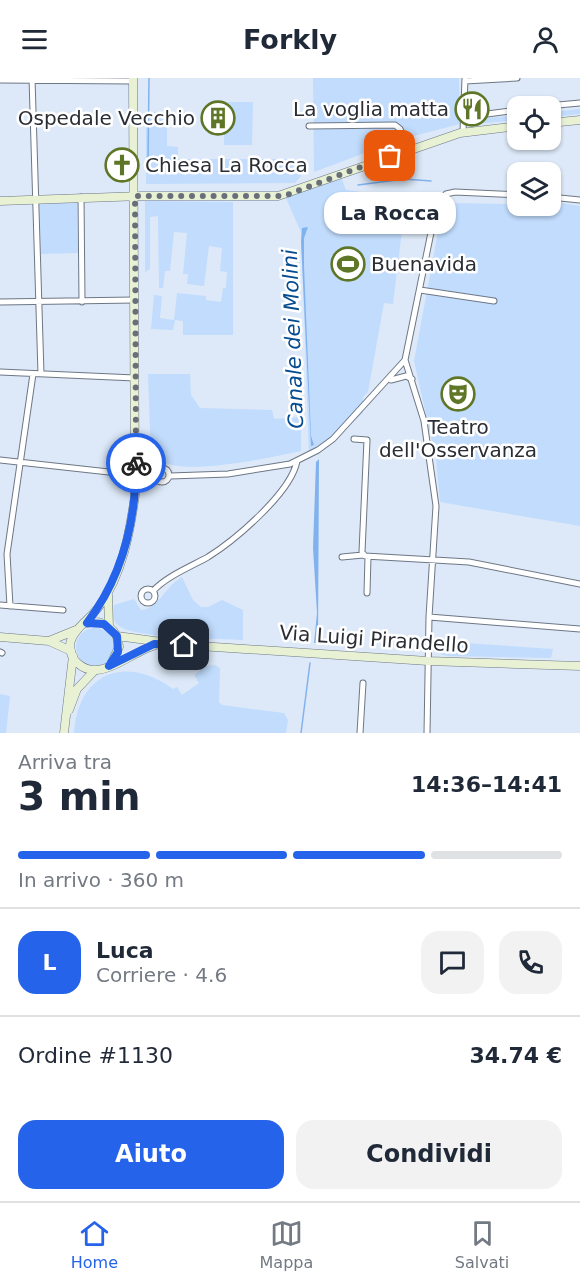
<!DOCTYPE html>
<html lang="it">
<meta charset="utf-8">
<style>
:root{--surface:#fff;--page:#f2f2f3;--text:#1f2937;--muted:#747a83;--line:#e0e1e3;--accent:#2563eb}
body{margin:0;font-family:"DejaVu Sans",sans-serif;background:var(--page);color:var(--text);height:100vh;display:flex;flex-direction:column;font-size:22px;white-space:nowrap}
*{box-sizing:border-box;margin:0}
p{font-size:20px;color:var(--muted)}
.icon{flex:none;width:33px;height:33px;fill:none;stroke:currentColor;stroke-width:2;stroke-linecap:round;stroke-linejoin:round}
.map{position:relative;height:655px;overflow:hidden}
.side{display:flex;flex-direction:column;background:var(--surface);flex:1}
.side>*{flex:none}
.controls{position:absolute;left:507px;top:18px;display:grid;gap:12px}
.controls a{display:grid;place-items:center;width:54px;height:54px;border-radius:12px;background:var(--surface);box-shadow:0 2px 4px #0004;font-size:30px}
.pin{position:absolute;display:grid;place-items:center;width:51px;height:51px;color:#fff;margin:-26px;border-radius:12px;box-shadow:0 3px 9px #0006}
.courier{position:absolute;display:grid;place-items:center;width:60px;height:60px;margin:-30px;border:4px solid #2563eb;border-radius:50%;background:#fff;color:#222;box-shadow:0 2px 8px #0007}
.bubble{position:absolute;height:42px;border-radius:18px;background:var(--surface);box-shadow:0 2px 4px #0004;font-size:20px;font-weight:700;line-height:42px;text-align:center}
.head em{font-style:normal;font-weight:700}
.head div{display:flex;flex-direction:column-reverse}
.head{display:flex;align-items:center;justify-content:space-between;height:102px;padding:0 18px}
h1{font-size:39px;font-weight:700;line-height:45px}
.bar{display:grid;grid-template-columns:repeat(4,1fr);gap:9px 6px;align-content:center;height:72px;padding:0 18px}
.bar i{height:8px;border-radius:4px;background:var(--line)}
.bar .on{background:var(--accent)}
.bar p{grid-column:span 4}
.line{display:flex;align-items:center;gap:15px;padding:0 18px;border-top:2px solid var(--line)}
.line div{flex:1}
.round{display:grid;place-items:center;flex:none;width:63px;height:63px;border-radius:18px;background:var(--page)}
.button{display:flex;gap:12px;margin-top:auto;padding:12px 18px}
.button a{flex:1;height:69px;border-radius:18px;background:var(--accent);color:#fff;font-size:24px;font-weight:700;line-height:69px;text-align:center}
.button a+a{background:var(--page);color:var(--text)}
header{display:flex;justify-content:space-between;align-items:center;height:78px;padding:0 18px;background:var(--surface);font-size:27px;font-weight:700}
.dock{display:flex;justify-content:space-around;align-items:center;height:84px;border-top:2px solid var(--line);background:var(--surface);font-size:16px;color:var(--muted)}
.dock a{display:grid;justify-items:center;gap:3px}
.dock .on{color:var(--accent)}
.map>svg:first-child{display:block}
</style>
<header><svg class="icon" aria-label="menu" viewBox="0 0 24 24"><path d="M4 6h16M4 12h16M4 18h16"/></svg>Forkly<svg class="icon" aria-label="person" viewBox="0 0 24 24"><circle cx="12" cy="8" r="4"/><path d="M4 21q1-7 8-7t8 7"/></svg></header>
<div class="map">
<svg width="580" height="655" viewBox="0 0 580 655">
<rect width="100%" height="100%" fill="#dde9f8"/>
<path fill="#c1dcfd" d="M313,0H459L460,46L402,61L314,94Z
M224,24H253L252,67H224Z
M580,31V36L551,39V34Z
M146,34H167V68L178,69V81H301V98L295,105L146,106Z
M517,37V42L467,47L466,42Z
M341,99L346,112L406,120L393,226L384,225L368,314L363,319V335L320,373L309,378L301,154L285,118L312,111Z
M515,121H517L518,128H550L551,123L580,128V448L440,424L436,381L414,283L443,127L446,125L514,126Z
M77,123L78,175L41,176L39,124Z
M145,123L233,124V257H183V243L175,242L173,252L151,251L154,217L162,218L160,240L174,242L177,215L206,218V222L221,224L223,210H226L227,194L220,193L222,170L209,168L204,208L187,206L188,196H183L187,155L174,154L170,193H165L163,210H159L158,138L150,139V191L145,194Z
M148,296H190L191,317L200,330L272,332L274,341L301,339V373C269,380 210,392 178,388C168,387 164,383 151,383Z
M182,499L193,522L201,529H208L222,522L243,532V562C221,561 133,560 119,548C112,542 112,535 114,527L134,521L141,532C160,530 163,510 182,499Z
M76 569a19 19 0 1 1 38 0a19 19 0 1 1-38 0Z
M434,563L553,571L551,580L447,578L437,575Z
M215,587L220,590L219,624L222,627L284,635L288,642L286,655H74C78,595 125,576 173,611L177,609L182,617L199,605L194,597L206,588Z
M0,616L10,618L6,655H0Z"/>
<path fill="#82b2ee" d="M308,149L304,160V188L311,358L314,367L311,368L301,164L302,150Z
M319,381L318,565H314L317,535L313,470L316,384Z"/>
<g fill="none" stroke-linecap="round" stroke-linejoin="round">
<path stroke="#82b2ee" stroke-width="1.5" d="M148,86L149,0
M358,107L404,101L431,103
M301,655L310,585"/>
<g stroke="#6d7785" stroke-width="7">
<path id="street" d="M32,0L41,296
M0,2L133,3
M465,3L517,0
M547,28L580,25
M464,39L518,32
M309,48L395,47L400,51L409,71
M463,54L465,0
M81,119L82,224
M550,119L580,122
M420,212L494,223
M0,224L135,222
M405,282L424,343L436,428L429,539L427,655
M0,294L135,300
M391,302L406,298L412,301
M354,361L367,362L362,474L365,478L469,484L580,506
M0,382L136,397
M155 397a7 7 0 1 1 14 0a7 7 0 1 1-14 0Z
M170,398L228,396L290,386L318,372L333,361L405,282L437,125L446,116L455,114L518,117
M342,479L363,477
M141 518a7 7 0 1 1 14 0a7 7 0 1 1-14 0Z
M153,513C167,498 190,489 208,479C235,462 291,415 297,383
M367,515L368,479
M0,527L63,532
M10,528L7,476L33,296
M429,539L580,551
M0,574L2,575
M360,655L363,605"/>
</g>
<g stroke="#6d7785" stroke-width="9">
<path id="secondary" d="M133,0L135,417C130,454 122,497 100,527C92,540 71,552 70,567C69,581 82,593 97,592C119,590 140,568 165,565
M550,45L580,42
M0,123L142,118H278L460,55L518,48
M108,517L109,549
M87,545C104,541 118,551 119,569L112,584
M117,558L184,567L428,583L580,588
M0,559L49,563L71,573
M49,563L76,552
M69,632L77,611L95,592
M64,655L73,578"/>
</g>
<use href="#street" stroke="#fff" stroke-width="5"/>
<use href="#secondary" stroke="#e8f1d3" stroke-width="8"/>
</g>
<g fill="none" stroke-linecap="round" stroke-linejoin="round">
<path stroke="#696f79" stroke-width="6" stroke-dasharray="0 10.8" d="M136,385L135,118H284L390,78"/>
<path stroke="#2563eb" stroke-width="8" d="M136,385C136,442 122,499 87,545L104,546L117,558L118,574L109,588L154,566L184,567"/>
</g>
<defs>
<g id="restaurant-ring" transform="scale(1.725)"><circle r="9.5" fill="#fff" stroke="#5f7627" stroke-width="1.5"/><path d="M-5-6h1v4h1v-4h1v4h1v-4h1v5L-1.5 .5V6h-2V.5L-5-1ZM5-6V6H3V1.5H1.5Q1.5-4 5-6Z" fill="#5f7627"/></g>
<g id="building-ring" transform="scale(1.725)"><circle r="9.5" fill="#fff" stroke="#5f7627" stroke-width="1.5"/><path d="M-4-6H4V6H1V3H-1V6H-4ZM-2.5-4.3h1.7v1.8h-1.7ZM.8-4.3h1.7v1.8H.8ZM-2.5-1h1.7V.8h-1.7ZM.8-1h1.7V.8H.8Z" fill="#5f7627"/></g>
<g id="church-ring" transform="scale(1.725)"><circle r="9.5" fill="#fff" stroke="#5f7627" stroke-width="1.5"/><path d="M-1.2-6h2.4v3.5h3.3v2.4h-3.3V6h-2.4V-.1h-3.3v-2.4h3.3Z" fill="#5f7627"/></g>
<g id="stadium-ring" transform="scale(1.725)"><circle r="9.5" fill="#fff" stroke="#5f7627" stroke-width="1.5"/><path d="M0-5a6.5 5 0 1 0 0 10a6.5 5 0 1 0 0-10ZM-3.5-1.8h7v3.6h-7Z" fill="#5f7627"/></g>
<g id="theatre-ring" transform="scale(1.725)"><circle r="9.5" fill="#fff" stroke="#5f7627" stroke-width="1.5"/><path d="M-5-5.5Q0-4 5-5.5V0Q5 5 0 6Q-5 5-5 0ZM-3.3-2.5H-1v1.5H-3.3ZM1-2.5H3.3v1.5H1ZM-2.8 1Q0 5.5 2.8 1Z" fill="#5f7627"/></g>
</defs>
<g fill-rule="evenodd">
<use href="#restaurant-ring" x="472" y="31"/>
<use href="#building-ring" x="218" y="40"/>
<use href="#church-ring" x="122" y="87"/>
<use href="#stadium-ring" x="348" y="186"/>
<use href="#theatre-ring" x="458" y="316"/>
</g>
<g text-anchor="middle" stroke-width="5" stroke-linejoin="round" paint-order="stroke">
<g font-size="20" fill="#2a2e34" stroke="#fff" text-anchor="end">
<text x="449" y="38">La voglia matta</text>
<text x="195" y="47">Ospedale Vecchio</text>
<text x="145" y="94" text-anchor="start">Chiesa La Rocca</text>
<text x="371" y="193" text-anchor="start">Buenavida</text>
<text x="458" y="356" text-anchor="middle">Teatro<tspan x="458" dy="23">dell'Osservanza</tspan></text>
</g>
<g font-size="20" fill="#2a2e34" stroke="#fff">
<text transform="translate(374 561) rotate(4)" y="7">Via Luigi Pirandello</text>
</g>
<g font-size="21" font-style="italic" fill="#044b90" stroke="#fff">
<text transform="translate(293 261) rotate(-92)" y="7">Canale dei Molini</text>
</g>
</g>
</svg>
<div class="controls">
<a><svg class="icon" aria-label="locate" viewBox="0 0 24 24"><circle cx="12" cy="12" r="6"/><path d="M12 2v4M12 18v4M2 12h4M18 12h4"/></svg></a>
<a><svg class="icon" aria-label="layers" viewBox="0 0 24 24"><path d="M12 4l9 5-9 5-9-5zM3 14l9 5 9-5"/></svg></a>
</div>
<div class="pin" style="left:390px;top:78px;background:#ea580c"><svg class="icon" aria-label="bag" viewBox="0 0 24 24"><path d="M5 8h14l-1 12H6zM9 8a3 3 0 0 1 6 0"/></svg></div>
<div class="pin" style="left:184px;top:567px;background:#1f2937"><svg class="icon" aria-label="home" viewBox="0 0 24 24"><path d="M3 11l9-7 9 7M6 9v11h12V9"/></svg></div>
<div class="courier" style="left:136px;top:385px"><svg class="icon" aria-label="bike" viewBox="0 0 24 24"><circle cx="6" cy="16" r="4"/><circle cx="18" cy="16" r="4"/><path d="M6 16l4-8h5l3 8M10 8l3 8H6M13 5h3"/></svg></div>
<div class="bubble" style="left:324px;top:114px;width:132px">La Rocca</div>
</div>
<section class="side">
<div class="head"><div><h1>3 min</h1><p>Arriva tra</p></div><em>14:36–14:41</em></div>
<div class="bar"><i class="on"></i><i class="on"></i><i class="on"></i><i></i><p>In arrivo · 360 m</p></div>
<div class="line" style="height:108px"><b class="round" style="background:var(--accent);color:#fff">L</b><div><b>Luca</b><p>Corriere · 4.6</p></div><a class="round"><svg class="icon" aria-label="chat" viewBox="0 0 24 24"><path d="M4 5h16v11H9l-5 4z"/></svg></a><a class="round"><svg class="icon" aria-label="phone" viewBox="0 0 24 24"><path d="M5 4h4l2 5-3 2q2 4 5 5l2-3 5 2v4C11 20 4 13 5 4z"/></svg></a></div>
<div class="line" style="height:78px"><div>Ordine #1130</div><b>34.74 €</b></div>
<div class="button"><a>Aiuto</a><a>Condividi</a></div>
</section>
<nav class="dock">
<a class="on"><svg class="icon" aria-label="home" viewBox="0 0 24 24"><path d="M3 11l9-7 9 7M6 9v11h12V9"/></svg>Home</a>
<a><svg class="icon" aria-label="map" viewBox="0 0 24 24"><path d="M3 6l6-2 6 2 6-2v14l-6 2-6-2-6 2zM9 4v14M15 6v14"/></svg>Mappa</a>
<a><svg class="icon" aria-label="saved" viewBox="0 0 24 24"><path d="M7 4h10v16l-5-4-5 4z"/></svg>Salvati</a>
</nav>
